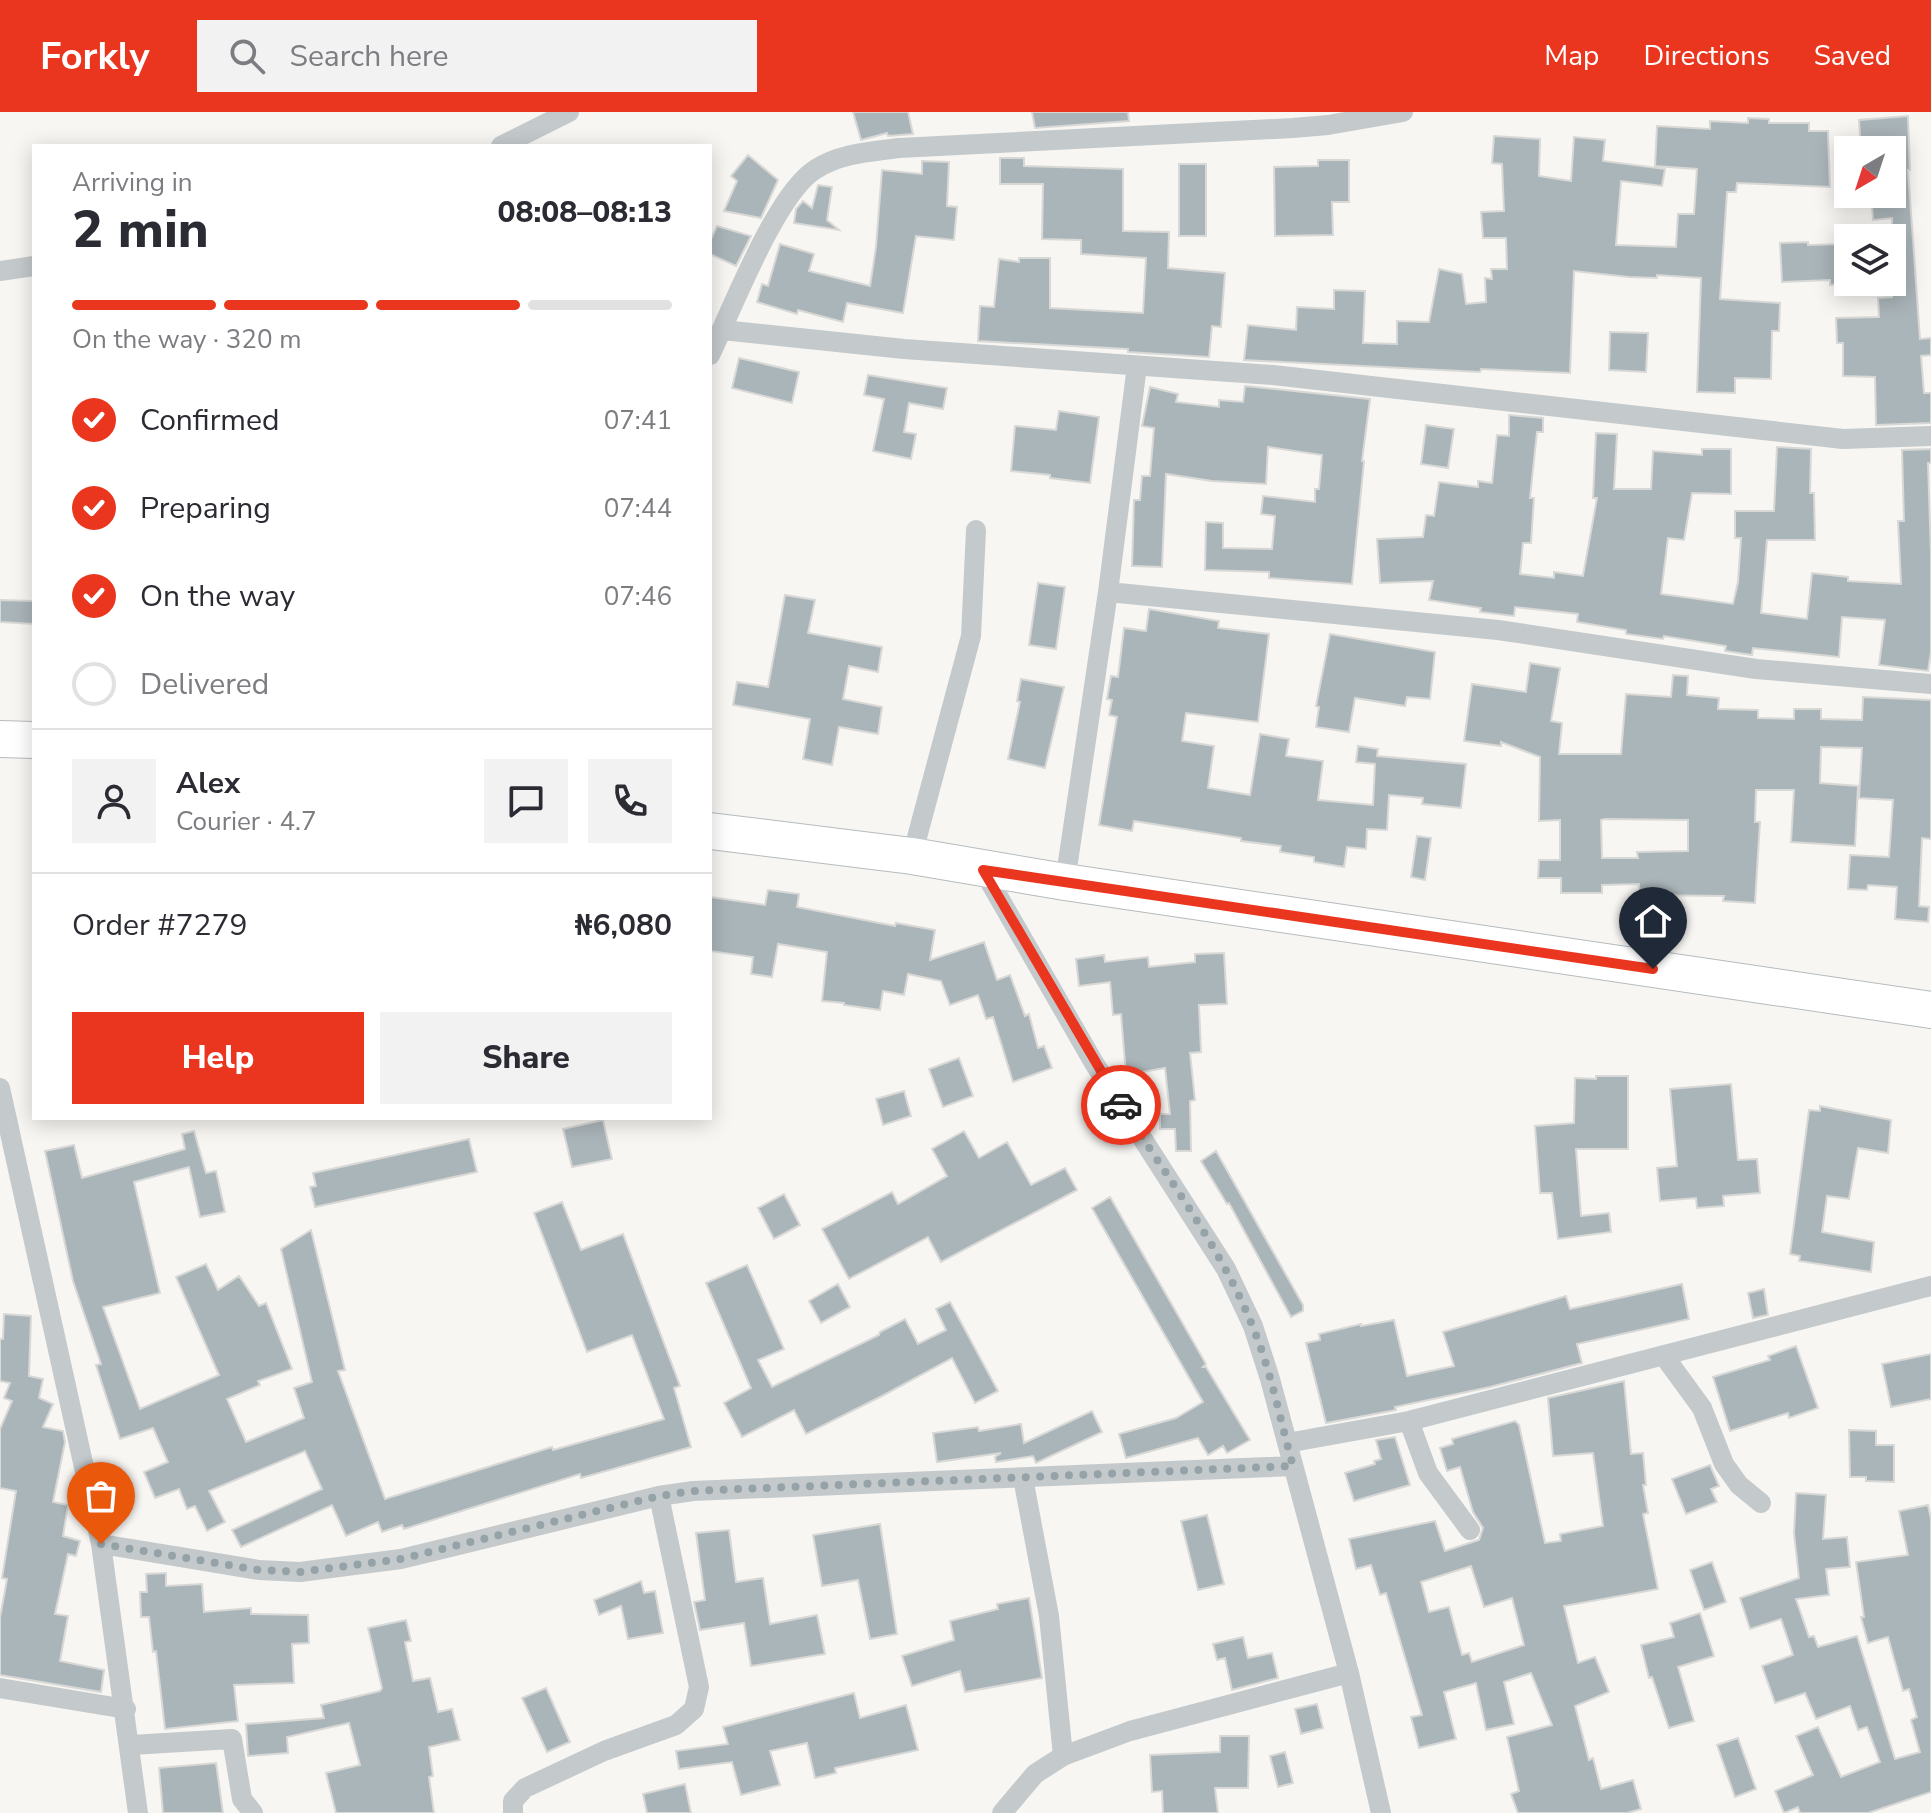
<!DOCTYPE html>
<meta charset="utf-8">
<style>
:root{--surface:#fff;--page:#f2f2f3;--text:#2b2b33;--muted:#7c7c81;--line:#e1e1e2;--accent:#eb361f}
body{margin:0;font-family:"Nunito Sans",sans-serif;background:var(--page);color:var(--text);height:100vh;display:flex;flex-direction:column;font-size:30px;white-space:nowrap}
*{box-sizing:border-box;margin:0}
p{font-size:26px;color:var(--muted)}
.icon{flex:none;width:44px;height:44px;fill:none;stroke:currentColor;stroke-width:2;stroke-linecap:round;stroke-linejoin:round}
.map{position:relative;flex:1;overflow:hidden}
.side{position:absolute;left:32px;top:32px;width:680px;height:976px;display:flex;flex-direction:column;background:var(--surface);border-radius:0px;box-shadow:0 4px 20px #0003}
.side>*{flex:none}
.needle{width:52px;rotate:219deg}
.controls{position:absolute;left:1834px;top:24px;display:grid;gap:16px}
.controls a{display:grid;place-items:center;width:72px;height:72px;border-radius:0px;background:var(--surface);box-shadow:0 4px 20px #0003;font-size:40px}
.pin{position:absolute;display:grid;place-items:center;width:68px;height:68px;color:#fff;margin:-82px -34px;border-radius:50% 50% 50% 0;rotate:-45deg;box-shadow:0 0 8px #0007}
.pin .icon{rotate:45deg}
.courier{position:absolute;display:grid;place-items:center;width:80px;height:80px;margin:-40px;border:6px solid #eb361f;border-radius:50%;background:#fff;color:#222;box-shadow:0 2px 10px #0007}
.summary em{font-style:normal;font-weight:800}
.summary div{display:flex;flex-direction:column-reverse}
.summary{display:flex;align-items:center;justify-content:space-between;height:136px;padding:0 40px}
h1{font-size:52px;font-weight:800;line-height:60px}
.bar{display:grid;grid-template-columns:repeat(4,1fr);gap:12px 8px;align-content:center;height:96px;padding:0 40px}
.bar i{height:10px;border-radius:6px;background:var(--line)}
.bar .active{background:var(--accent)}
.bar p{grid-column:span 4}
.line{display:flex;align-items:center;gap:20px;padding:0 40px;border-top:2px solid var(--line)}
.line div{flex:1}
.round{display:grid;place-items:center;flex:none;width:84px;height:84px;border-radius:0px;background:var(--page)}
ol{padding:0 40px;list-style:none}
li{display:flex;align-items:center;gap:24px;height:88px}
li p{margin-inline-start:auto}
li .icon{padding:8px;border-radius:50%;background:var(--accent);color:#fff;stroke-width:4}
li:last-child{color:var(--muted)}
li i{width:44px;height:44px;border:4px solid var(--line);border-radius:50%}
.action{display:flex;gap:16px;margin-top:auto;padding:16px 40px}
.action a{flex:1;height:92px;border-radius:0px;background:var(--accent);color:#fff;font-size:32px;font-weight:800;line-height:92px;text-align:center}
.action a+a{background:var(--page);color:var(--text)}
header{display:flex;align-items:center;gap:48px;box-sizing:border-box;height:112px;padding:0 40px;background:var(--accent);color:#fff}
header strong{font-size:38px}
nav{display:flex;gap:44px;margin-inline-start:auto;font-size:28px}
.search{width:560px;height:72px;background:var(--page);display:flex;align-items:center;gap:20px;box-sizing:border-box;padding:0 28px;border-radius:0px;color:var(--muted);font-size:30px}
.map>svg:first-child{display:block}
</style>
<header>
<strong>Forkly</strong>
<div class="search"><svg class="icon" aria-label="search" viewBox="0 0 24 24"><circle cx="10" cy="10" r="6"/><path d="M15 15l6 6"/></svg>Search here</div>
<nav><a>Map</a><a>Directions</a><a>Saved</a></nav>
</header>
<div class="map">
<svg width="1931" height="1701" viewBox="0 0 1931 1701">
<rect width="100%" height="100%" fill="#f7f6f3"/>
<path fill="#aab5b9" stroke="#d8d8d6" stroke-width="2" fill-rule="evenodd" d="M853,0H908L913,22L888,24L887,21L861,28Z
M1032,0H1128L1129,9L1035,16Z
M1908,4L1910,58H1908L1920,227L1931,226V243L1921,244L1924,281H1931V311L1876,313L1875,265L1843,264V231H1837L1836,206L1879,205L1878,186L1892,185V106L1873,108L1871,82H1892V38H1861L1859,8Z
M1748,6L1769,7V11H1809V19H1828L1830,75L1737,71L1736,80H1727L1720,187L1780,191L1779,219H1772L1771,267L1735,266V281L1697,280L1701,166L1657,163V166L1629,165L1574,159L1570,261L1481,257L1480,260L1244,248L1248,213L1296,218L1297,195L1334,197V178L1365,179L1363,231L1397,232V209L1429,210L1439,157L1462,162L1466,192L1486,190L1485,166L1492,167L1491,157H1507L1506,126H1483L1481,100L1504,99L1502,52L1492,51L1494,24L1540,27L1539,64L1571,69L1574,25L1605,28L1603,49L1665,57L1662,74L1621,69L1616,133L1676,135L1678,102H1694L1697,57L1655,54L1657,14L1710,17V9L1748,11Z
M748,43L778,68L761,106L724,99L737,69L731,64Z
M1000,46H1024V54L1123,57V119L1169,120L1168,156L1225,161L1221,215L1212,214L1209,245L1128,240V237L978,229L980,194L994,195L999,147L1019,150V146H1050V196L1143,201L1146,146L1081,142V128L1042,127L1043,72H1000Z
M1318,48H1349V90H1332L1333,123L1275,124L1274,55L1318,54Z
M922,49L949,50L947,94L957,95L954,128L916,124L903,201L847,191L843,210L798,198L797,202L757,190L762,172L768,174L780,132L814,142L809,159L870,174L876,135L882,58L922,62Z
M1179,52H1206V124H1179Z
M818,73L832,75L827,108L839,118L794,111L796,97L803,89L812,96Z
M717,114L751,124L736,154L710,142V129Z
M1808,130V133L1848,132V172L1830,173V168L1782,170L1780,131Z
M1610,220L1648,221L1646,260L1609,258Z
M739,246L799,260L792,291L732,276Z
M868,263L947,276L943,297L909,291L904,320L916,322L911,347L873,339L884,287L864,283Z
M1245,274L1370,287L1362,349H1364L1352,472L1269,466V460L1205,458L1206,410L1223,411V436L1272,437L1275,404L1261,402L1263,384L1315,390V377H1319L1322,343L1268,335L1266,372L1212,369L1166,362L1162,455L1132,454L1134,388H1140L1142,364H1150L1154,316L1142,314L1150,275L1178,282L1176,290L1219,295V288L1243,290Z
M1059,299L1099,305L1090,371L1050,366V363L1011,359L1015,314L1056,318Z
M1509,303L1543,306V320H1537L1530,386H1534L1531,431H1523L1520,462L1554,466V460L1583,464L1597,386H1593L1596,321L1617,322L1614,377H1651L1653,339L1702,343V337H1731V382L1692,381L1684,428L1668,426L1661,482L1733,492L1738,470L1741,426H1735V399H1774L1777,335L1811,337L1810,381H1814L1815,428H1767L1761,501L1807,507L1812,461L1848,465V469L1901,472L1898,409H1904L1902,338L1931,337V351H1928L1931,441V540L1928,559L1879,553L1885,508L1842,505L1839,545L1753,536L1752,543L1725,539L1726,534L1664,524L1663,527L1626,522V518L1577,510L1578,502L1515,495L1514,504L1480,500L1481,496L1429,488L1433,469L1380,471L1377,427L1423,425L1426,403L1434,404L1439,370L1478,375V369L1492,371L1497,323L1509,324Z
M1426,313L1454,317L1448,356L1421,352Z
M1038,471L1065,475L1056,537L1029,533Z
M785,483L815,488L808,521L882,535L878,560L849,554L843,587L882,595L878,622L839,615L832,653L803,647L810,607L733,593L737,570L768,575Z
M0,488L34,489V512L0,510Z
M1149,497L1219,509L1218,516L1269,522L1258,610L1186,601L1182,629L1214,634L1208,676L1250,683L1260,622L1289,627L1286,644L1323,649L1318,688L1373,693L1375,652L1356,650L1358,634L1378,637L1377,644L1466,652L1461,696L1422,692L1423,686L1389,683L1387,718L1367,717L1366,737L1347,735L1344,755L1314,750V745L1280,740L1281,734L1241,729V726L1134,709L1132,719L1099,713L1117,605L1109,603L1112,588L1107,587L1111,564L1118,565L1124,516L1146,519Z
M1330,522L1435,540L1430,587L1407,585L1405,594L1355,586L1349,620L1316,615L1319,595L1316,594Z
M1530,551L1560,556L1551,609L1562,611L1559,642H1621L1626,582L1671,585L1673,563L1688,564L1687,583L1719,586L1718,597L1758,598V606L1794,607V597H1821V607L1862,608L1863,585L1931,588V727L1922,726L1919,794L1929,795L1928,810L1895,807L1897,775L1868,773L1867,778L1848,777L1850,743L1889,745L1893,688L1859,686L1862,636L1821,635L1820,671L1858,674L1855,734L1791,730L1794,678H1756L1755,710H1760L1755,791L1723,789L1724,784L1640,783L1639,772L1602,773V781H1561V766H1538L1539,748H1560V708L1539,709L1540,645L1501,630V634L1464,629L1472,572L1526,580ZM1605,707L1688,708V739L1637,740L1638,746H1602L1601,708Z
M1021,567L1064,575L1045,656L1008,647L1020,590L1017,589Z
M1417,724L1431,726L1425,768L1411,765Z
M768,778L799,782L797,795L895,814L896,811L935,818L930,848L984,830L997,868L1010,863L1025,904L1029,902L1038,936L1044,934L1052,956L1013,970L993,905L986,907L978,883L950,893L941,869L908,862L904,883L883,879L880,898L844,893V891L822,889L827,840L778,832L772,865L751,862L753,845L710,839V785L765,793Z
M1224,841L1227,892L1199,893L1201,940L1190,941L1195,988L1190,989L1191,1039H1176L1175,1017H1160V1002H1170L1165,956L1126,963L1121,902L1113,903L1110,870L1079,874L1076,847L1104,843L1105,850L1148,845L1149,855L1195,850V842Z
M959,946L973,984L943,995L929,957Z
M1596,964H1628V1037H1576L1581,1104L1609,1101L1611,1120L1558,1127L1552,1081H1540L1535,1014L1574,1011L1575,966L1596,967Z
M1731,972L1738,1048L1757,1047L1760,1081L1723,1084L1724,1094L1697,1096L1696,1086L1660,1089L1657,1056L1677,1054L1670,977Z
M904,979L911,1004L883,1013L876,987Z
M1820,994L1891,1008L1888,1041L1858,1036L1849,1087L1827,1084L1822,1120L1874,1130L1871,1160L1799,1149L1800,1144L1790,1142L1809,998L1820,999Z
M603,1008L612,1047L572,1055L563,1017Z
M194,1019L206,1061L216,1059L225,1100L200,1105L189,1055L134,1070L160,1181L103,1195L140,1297L219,1263L176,1165L206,1152L218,1178L239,1164L259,1194L266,1191L292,1257L258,1269L260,1273L227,1287L246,1330L304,1306L294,1276L312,1270L281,1137L311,1118L345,1258L338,1259L385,1387L552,1335L553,1338L664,1307L632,1223L587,1240L534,1101L562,1090L581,1138L623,1122L680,1274L674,1276L691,1335L581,1366L580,1362L404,1417L402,1413L382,1420L378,1410L346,1424L332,1393L241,1435L232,1418L322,1377L305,1339L209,1379L225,1410L207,1419L195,1394L187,1397L179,1377L155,1386L144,1360L168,1350L153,1316L120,1327L96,1253L101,1252L73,1169L45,1039L74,1033L82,1066L185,1037L182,1022Z
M964,1019L979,1046L1007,1030L1031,1073L1065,1056L1077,1078L941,1150L928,1125L849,1167L822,1117L892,1080L898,1092L947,1064L932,1037Z
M469,1027L477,1060L315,1095L310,1075L316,1074L313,1061Z
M1216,1039L1303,1193V1199L1291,1205L1229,1091L1227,1092L1201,1049Z
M784,1082L800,1113L774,1127L758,1096Z
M1110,1085L1206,1252L1203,1255H1206L1250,1328L1227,1341L1223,1334L1208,1343L1198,1326L1126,1346L1119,1322L1176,1306L1203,1290L1092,1096Z
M747,1153L784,1237L758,1248L772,1275L879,1223L880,1220L905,1207L918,1232L946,1218L936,1197L950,1190L998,1279L975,1291L952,1246L882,1284L806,1322L794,1298L742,1325L724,1291L751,1276L706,1171Z
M838,1172L850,1195L821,1211L809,1189Z
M1682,1172L1689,1207L1577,1232L1582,1251L1490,1275L1395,1295L1396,1298L1326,1311L1306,1231L1320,1228L1319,1222L1361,1212V1214L1394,1208L1407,1264L1454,1254L1443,1220L1566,1184L1570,1197Z
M1764,1177L1768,1203L1753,1206L1748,1181Z
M4,1202L31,1204L29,1264L43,1267L39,1286L53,1292L43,1315L63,1319L65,1330L53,1390L68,1393L63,1424L80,1429L76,1444L68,1442L55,1502L68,1504L60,1549L104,1558L101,1580L0,1563V1506L7,1467L2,1466L16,1379L0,1376V1317L12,1289L4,1286L10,1271L0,1269V1227H3Z
M1796,1234L1818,1296L1789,1306L1788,1301L1730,1319L1713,1265L1770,1248L1768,1244Z
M1931,1242V1287L1891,1295L1882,1252Z
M1624,1269L1631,1342L1643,1341L1646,1373H1643L1648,1401L1643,1402L1658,1477L1564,1494L1578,1551L1595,1545L1609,1580L1575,1594L1589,1648L1593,1646L1601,1677L1633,1668L1641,1697L1627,1701H1518L1511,1682L1519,1679L1507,1625L1552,1613L1531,1561L1504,1570L1514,1612L1486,1618L1476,1571L1444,1580L1456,1627L1419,1636L1411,1605L1422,1603L1386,1481L1380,1483L1371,1453L1356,1457L1349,1427L1435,1409L1445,1439L1479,1428L1483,1416L1473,1400L1460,1355L1447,1359L1440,1336L1453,1332L1452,1327L1515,1309L1519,1313L1545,1431L1561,1429L1560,1422L1603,1414L1593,1341L1553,1344L1548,1286ZM1471,1454L1484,1495L1512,1486L1524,1533L1472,1550L1469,1541L1462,1543L1449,1495L1429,1500L1421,1470Z
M1092,1299L1102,1320L1036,1351L1033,1344L996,1350L995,1345L1001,1341L937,1350L933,1321L978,1315L979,1319L1021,1312L1024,1331Z
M1849,1318L1876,1319V1333H1894V1370L1866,1369V1365H1850Z
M1395,1325L1410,1373L1354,1389L1345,1361L1375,1352L1374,1349L1381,1347L1376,1328Z
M1710,1353L1719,1374L1711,1377L1717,1390L1686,1402L1672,1367Z
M1796,1381L1826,1383L1823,1427L1847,1425L1850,1455L1826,1457L1829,1483L1796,1487L1809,1525L1814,1524L1818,1535L1857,1524L1895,1647L1920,1640L1911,1608L1917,1605L1909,1577L1903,1579L1888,1525L1868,1531L1861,1505H1864L1856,1450L1908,1443L1899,1399L1928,1393L1931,1407V1680L1868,1701H1800L1798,1695L1784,1701L1775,1679L1813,1663L1796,1624L1818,1615L1841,1665L1880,1650L1867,1615L1858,1618L1850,1594L1816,1607L1805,1581L1775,1591L1762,1554L1793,1543L1781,1507L1750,1517L1740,1486L1799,1466L1794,1421Z
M1207,1403L1224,1472L1198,1478L1181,1409Z
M880,1412L897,1522L870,1527L858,1468L822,1474L813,1423Z
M729,1418L736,1470L763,1466L770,1512L817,1503L825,1542L751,1554L744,1511L700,1518L694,1490L705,1488L696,1421Z
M1712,1450L1726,1490L1704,1498L1690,1458Z
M166,1461V1474L202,1472L204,1500L251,1496V1502L308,1503L309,1531L292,1532L294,1571L234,1573L238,1609L165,1617L156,1539L153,1540L149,1505H141L140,1480H147L146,1462Z
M641,1469L644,1481L655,1479L663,1521L628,1527L621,1494L599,1503L594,1488Z
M1029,1486L1042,1566L965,1580L960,1559L912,1574L902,1544L954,1528L950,1509L998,1497L997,1492Z
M1700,1501L1714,1544L1678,1555L1694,1609L1669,1616L1652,1565L1649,1566L1641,1533L1674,1525L1670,1511Z
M406,1508L411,1529L405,1530L413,1569L430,1566L438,1600L452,1597L460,1628L429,1635L433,1664L429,1665L434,1701H336L326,1661L360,1653L349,1611L287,1625L288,1641L248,1644L246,1612L324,1606L321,1593L380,1579L382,1576L368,1516Z
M1243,1525L1248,1546L1272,1541L1278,1566L1232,1578L1225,1546L1217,1548L1213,1532Z
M546,1576L570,1630L547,1640L522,1586Z
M854,1581L860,1606L906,1593L918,1638L835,1656L836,1661L815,1666L807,1631L770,1639L780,1673L741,1683L732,1650L679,1657L676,1639L728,1632L723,1615Z
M1317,1592L1323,1616L1301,1622L1295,1597Z
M1220,1624H1249L1248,1676H1215L1218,1701H1163L1162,1679L1152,1680L1150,1643L1220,1640Z
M1738,1626L1756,1677L1735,1685L1717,1633Z
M1285,1640L1293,1671L1278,1675L1270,1644Z
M216,1651L223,1701H163L159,1656Z
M685,1672L691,1701H647L643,1682Z"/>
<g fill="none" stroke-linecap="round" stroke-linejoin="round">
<g stroke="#b6bbbd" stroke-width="38">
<path id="highway" d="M0,627L34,628
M710,719L912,744L1065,770L1931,898"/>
</g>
<path stroke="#c4c9cb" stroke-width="20" d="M501,34L569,0
M0,159L34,154
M722,218L904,237L1273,263L1843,327L1931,324
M710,243C732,198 776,81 816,57C841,41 870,40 899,36L1293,16L1328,13L1403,0
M1108,480L1498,518L1756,557L1931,572
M912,744L971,524L976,418
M983,758L1094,951L1226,1157L1253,1214L1270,1267L1349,1561L1381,1701
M1065,770L1108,480L1137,254
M0,976L101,1432L138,1701
M1664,1244L1702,1296L1724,1352L1739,1373L1761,1391
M1409,1309L1428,1361L1470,1418
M1287,1331L1409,1309L1931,1174
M1023,1366L1049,1504L1063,1644
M101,1432L259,1458L300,1460L401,1447L659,1384L693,1379L1293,1354
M0,1576L126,1597
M131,1633L232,1627L242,1687L253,1701
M513,1701V1689L525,1676L604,1639L676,1613L694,1597L699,1575L659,1384
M1002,1701L1035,1662L1063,1644L1130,1619L1349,1561"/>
<use href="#highway" stroke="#fff" stroke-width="36"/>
</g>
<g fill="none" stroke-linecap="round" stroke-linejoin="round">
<path stroke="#95a3a8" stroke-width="8" stroke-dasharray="0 14.4" d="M101,1432L259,1458L300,1460L401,1447L659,1384L693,1379L1293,1354C1280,1308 1271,1258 1252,1213C1222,1138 1166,1063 1121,993"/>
<path stroke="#eb361f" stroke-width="10" d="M1121,993L983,758L1653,857"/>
</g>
</svg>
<div class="controls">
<a><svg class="needle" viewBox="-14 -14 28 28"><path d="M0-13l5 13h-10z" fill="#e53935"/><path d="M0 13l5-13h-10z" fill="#7c7c81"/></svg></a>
<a><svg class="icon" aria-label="layers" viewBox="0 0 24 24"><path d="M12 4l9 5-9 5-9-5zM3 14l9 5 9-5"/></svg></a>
</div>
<div class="pin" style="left:101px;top:1432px;background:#ea580c"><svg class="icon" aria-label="bag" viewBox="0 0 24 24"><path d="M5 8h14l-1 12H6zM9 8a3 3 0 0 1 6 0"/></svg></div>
<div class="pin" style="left:1653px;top:857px;background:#1f2937"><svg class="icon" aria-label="home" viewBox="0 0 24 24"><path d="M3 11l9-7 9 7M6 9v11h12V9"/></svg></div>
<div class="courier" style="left:1121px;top:993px"><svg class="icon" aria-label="car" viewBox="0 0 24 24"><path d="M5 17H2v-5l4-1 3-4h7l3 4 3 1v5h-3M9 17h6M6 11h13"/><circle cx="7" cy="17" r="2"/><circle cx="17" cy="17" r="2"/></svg></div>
<section class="side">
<div class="summary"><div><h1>2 min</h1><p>Arriving in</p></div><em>08:08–08:13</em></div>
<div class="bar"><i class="active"></i><i class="active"></i><i class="active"></i><i></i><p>On the way · 320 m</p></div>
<ol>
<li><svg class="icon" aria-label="check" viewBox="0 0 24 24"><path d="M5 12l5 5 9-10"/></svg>Confirmed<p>07:41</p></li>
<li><svg class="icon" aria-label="check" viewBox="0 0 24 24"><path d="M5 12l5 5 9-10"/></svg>Preparing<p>07:44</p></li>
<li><svg class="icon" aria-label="check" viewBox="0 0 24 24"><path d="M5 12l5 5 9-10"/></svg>On the way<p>07:46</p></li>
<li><i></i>Delivered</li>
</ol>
<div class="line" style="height:144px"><a class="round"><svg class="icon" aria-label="person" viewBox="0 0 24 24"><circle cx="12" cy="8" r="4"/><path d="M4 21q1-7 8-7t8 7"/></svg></a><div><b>Alex</b><p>Courier · 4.7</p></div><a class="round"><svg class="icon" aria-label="chat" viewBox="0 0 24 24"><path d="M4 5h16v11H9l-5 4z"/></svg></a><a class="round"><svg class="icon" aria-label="phone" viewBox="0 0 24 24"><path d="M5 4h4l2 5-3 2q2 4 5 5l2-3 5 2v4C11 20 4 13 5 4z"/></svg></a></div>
<div class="line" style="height:104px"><div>Order #7279</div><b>₦6,080</b></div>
<div class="action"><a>Help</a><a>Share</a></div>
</section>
</div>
